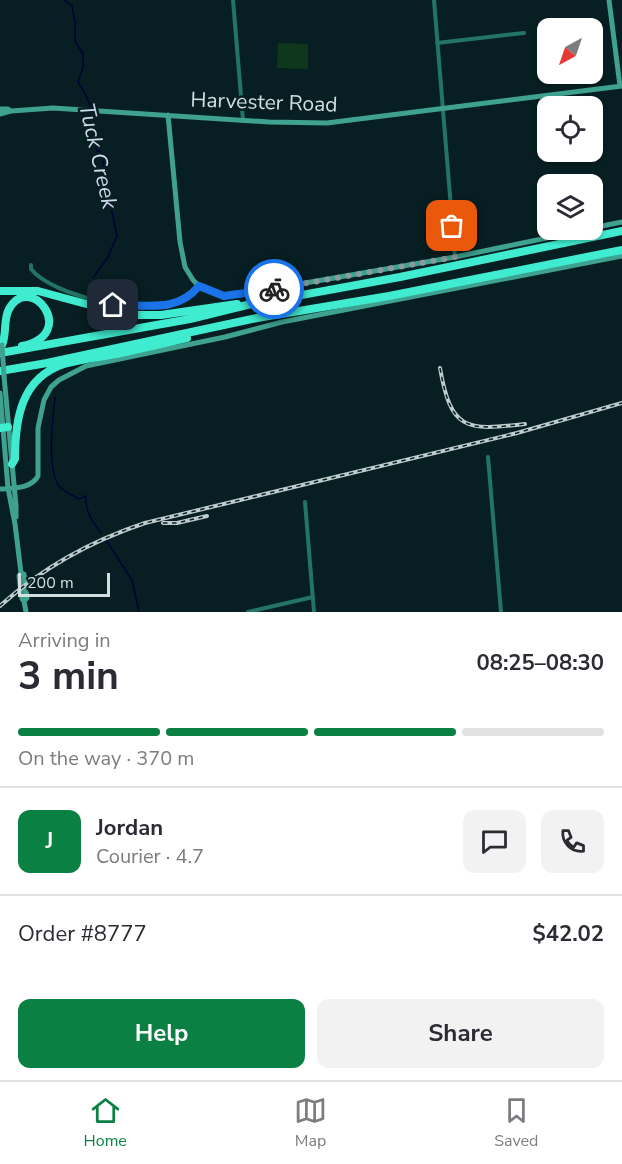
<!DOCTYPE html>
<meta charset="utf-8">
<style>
:root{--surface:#fff;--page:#f2f2f3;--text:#2b2b33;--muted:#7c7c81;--line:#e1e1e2;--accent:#0b8043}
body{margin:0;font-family:"Nunito Sans",sans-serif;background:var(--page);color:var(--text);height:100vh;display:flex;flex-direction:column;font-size:22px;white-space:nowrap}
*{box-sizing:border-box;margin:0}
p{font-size:20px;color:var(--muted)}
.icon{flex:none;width:33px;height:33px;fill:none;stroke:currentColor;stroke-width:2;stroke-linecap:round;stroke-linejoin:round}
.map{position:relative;height:612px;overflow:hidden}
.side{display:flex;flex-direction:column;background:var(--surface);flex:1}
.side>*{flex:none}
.needle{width:39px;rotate:220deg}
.controls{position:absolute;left:537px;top:18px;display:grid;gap:12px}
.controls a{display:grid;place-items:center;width:66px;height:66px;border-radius:12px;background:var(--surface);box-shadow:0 2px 4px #0004;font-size:30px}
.scale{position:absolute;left:18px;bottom:15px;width:92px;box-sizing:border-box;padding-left:6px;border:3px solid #d2dfe1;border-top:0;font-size:16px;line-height:21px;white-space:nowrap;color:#d2dfe1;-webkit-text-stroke:4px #071f22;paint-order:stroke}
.pin{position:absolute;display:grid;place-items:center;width:51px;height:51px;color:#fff;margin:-26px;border-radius:12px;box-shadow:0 3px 9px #0006}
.courier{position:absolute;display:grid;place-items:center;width:60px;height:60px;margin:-30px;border:4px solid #1a73e8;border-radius:50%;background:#fff;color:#222;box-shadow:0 2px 8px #0007}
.summary em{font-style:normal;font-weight:700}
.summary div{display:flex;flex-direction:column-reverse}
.summary{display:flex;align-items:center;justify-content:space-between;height:102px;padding:0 18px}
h1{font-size:39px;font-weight:700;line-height:45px}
.bar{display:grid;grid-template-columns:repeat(4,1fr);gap:9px 6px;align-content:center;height:72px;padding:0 18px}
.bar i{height:8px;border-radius:4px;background:var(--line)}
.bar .selected{background:var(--accent)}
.bar p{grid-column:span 4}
.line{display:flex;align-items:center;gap:15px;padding:0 18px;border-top:2px solid var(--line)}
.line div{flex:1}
.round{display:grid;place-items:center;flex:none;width:63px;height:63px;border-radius:12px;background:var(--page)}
.primary-button{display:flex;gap:12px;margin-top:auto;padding:12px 18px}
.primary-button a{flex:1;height:69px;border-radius:12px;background:var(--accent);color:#fff;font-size:24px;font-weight:700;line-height:69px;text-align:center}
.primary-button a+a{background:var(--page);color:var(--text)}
.tab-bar{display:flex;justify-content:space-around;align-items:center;height:84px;border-top:2px solid var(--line);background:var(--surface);font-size:16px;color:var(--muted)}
.tab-bar a{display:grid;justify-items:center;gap:3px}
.tab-bar .selected{color:var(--accent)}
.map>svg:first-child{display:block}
</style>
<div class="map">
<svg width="622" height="612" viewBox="0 0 622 612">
<rect width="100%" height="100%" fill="#071f22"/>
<path fill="#0e371b" d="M278,43L308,44V69L277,68Z"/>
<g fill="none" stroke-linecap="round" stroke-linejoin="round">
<path stroke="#000331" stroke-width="1.5" d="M64,0L72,6L75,23V41L83,54V68L78,82C88,96 93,110 95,127C96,135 94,143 97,151H100L103,157V169L117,236L108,257L93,278
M55,397C53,417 45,476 62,489C67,493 74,496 79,499L86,496C85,512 92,521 101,533
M106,540L132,580L139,612"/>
<path stroke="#237465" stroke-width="4" d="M233,0L243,120
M434,0L455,257
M437,43L524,33
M31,265V269C53,297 149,317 181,301C188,298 194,292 199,286
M488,457L501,612
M305,502L314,612
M248,612L313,597"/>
<path stroke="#3fa290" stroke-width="5" d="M609,0L620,86
M0,109H8L11,111
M0,114L11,111L53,108L269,122L327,123L622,86
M168,115L180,242L185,267L193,280L199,286L214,293L224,295L259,291L455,257L585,230
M592,228L622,222
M4,376L16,506V517
M0,393L8,488L15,524L21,573L19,576L22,599L24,601L26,612
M0,489C13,488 31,489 38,476V428L44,400L51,387L59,380L86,366L225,337L282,322L622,256
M21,573L24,574L27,598L24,601"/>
<path stroke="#40ecd0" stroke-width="8" d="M0,291H38L127,315H161L237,304
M2,345C7,334 3,320 9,309C30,271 80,334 22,346
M0,353L190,319L247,305L400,277L622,231
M0,371L47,363L257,318L389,296L622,250
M0,428L8,427
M12,464L15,459C15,419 21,378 64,364C77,360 92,358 105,356C133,351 160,344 187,338"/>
<g stroke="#beccce" stroke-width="4">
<path id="rail" d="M440,368C451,430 465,431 525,424
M163,523H177L207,516
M0,606C42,568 91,541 145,523L517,433L622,403"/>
</g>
<use href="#rail" stroke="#071f22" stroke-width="1.5" stroke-dasharray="4.5" stroke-linecap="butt"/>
<path stroke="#3fa290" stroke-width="5" d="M2,345L4,376"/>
</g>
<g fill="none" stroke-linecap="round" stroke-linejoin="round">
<path stroke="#8b9c9e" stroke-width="6" stroke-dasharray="0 10.8" d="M274,289L455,257L452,226"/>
<path stroke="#1a73e8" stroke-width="8" d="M113,305C145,304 176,314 199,286L224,296L274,289"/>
</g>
<g text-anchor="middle" stroke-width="5" stroke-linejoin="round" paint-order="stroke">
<g font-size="21" fill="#d2dfe1" stroke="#071f22">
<text transform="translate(264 102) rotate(2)" y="7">Harvester Road</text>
</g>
<g font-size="22" font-style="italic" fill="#cfdaee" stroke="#071f22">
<text transform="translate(99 156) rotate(77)" y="8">Tuck Creek</text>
</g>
</g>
</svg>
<div class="controls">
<a><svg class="needle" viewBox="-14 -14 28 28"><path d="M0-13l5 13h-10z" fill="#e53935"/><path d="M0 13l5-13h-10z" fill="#7c7c81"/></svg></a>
<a><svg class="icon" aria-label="locate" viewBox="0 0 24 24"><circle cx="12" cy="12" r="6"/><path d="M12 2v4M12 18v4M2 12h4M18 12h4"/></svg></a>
<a><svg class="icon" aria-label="layers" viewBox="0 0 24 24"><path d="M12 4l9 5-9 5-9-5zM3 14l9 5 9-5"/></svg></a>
</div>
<div class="scale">200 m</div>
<div class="pin" style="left:452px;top:226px;background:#ea580c"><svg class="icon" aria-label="bag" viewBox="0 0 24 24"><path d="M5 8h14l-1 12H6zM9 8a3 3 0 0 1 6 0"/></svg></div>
<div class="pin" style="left:113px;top:305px;background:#1f2937"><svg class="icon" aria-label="home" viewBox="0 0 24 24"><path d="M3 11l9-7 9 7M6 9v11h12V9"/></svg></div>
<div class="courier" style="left:274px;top:289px"><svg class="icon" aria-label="bike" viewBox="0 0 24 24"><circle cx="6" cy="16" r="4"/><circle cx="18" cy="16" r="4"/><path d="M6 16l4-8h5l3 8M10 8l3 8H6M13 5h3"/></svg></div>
</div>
<section class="side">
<div class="summary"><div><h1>3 min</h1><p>Arriving in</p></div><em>08:25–08:30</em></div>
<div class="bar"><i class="selected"></i><i class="selected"></i><i class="selected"></i><i></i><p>On the way · 370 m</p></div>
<div class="line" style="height:108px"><b class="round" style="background:var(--accent);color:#fff">J</b><div><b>Jordan</b><p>Courier · 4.7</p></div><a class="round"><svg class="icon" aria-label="chat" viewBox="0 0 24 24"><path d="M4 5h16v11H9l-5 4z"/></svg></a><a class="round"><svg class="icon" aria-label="phone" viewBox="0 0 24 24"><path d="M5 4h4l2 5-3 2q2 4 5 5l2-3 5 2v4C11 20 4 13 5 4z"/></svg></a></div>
<div class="line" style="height:78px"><div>Order #8777</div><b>$42.02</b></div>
<div class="primary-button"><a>Help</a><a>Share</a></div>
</section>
<nav class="tab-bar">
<a class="selected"><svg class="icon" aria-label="home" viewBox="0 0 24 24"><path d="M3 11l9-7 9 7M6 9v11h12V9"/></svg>Home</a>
<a><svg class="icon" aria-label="map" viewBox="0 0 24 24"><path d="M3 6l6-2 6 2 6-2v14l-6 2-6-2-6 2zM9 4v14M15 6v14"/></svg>Map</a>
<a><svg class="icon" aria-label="saved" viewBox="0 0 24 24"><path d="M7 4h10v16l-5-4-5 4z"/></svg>Saved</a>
</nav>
